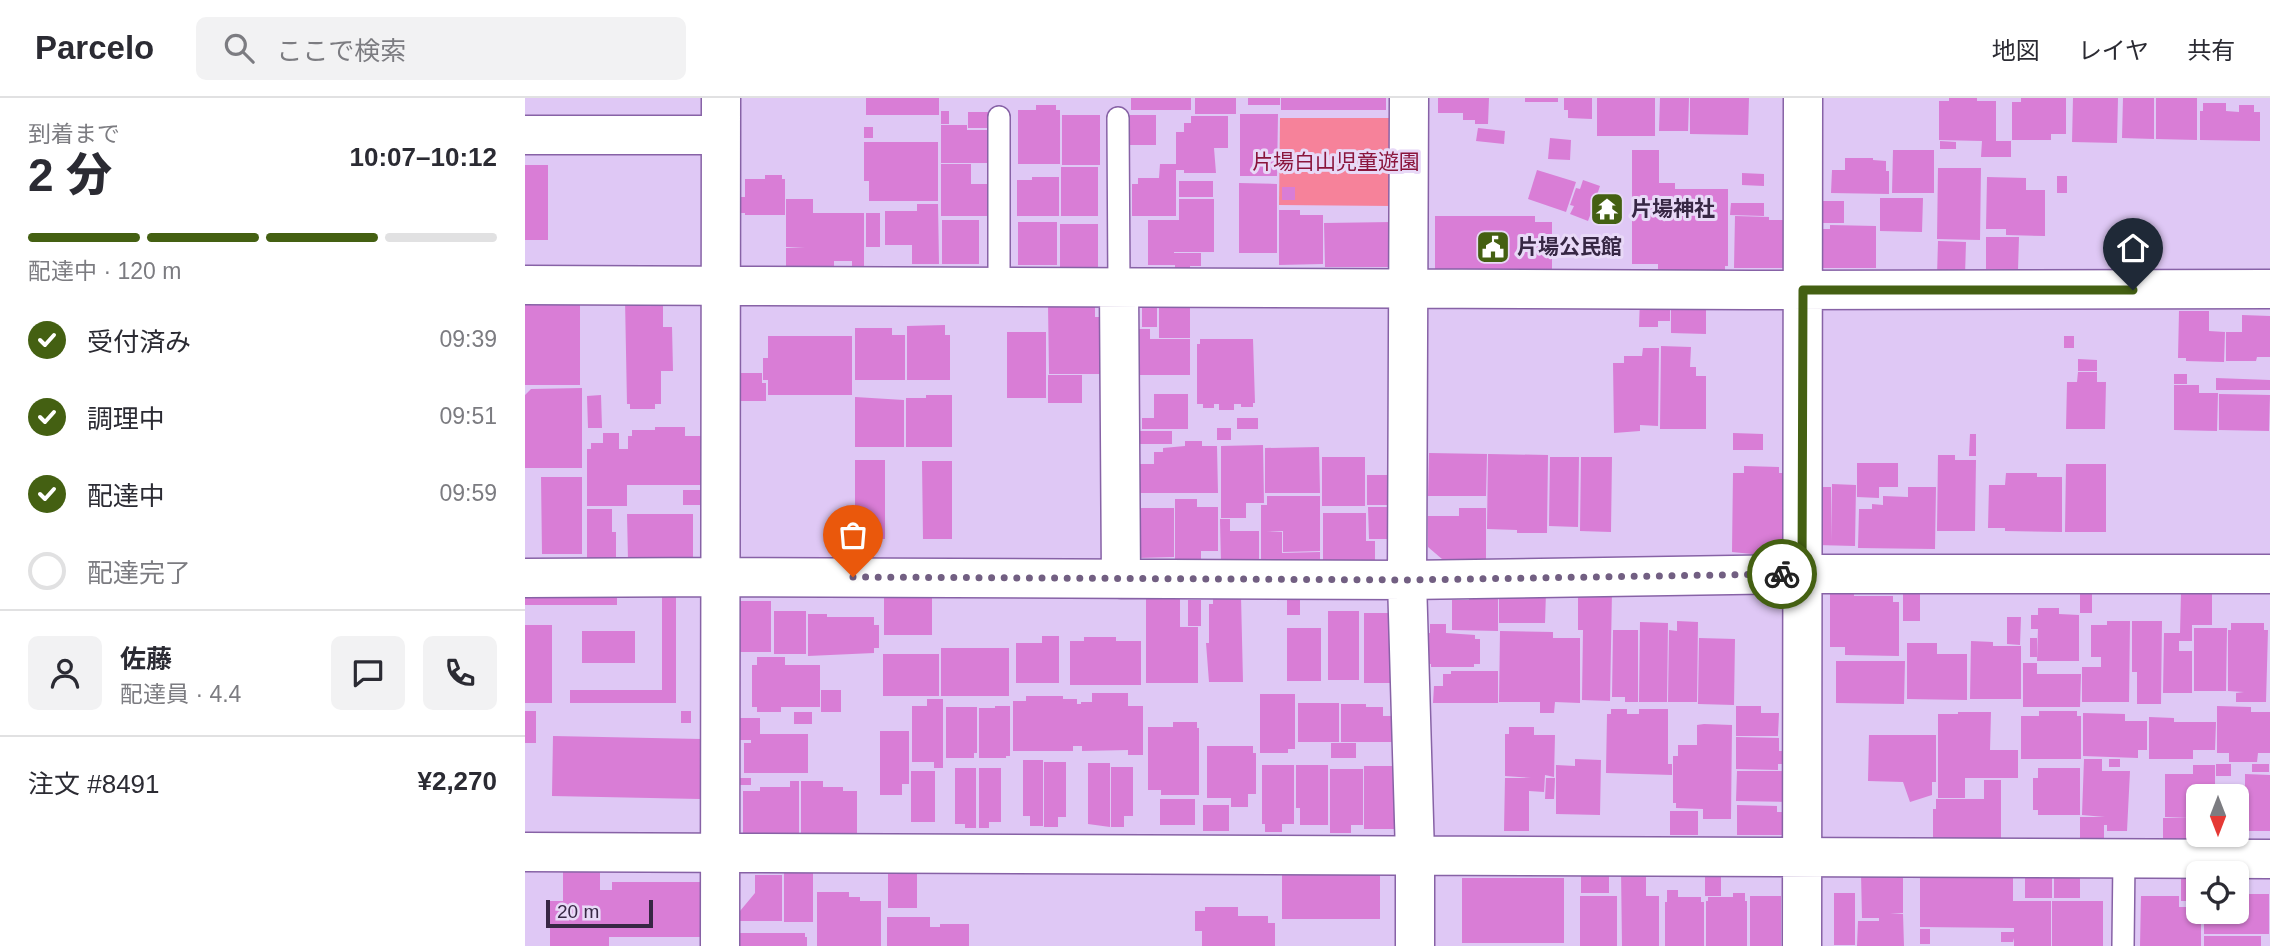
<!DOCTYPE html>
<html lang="ja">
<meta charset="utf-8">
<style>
:root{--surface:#fff;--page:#f2f2f3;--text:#2b2b33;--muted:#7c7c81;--line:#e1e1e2;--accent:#446012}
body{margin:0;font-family:Arial,"Noto Sans JP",sans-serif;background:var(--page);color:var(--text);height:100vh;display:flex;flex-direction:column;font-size:26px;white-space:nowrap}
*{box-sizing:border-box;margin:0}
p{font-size:23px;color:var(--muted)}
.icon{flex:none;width:38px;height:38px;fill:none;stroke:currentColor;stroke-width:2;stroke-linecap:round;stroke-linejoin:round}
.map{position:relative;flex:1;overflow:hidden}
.details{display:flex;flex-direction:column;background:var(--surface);width:525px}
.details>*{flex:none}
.needle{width:46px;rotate:180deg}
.tools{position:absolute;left:1661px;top:686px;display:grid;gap:14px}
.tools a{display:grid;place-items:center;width:63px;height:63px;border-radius:10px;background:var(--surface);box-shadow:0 2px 5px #0004;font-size:35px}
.scale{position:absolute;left:21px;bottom:18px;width:107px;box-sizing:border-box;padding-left:7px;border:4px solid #372744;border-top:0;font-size:19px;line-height:24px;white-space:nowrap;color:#372744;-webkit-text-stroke:5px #e8d9f7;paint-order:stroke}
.pin{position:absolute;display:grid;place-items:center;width:60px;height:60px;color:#fff;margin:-72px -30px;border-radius:50% 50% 50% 0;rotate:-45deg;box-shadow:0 0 7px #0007}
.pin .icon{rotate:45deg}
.courier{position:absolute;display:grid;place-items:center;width:70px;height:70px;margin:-35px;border:5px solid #446012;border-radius:50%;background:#fff;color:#222;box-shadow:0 2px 9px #0007}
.head em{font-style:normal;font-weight:800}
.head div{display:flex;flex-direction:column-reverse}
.head{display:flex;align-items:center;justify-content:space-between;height:119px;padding:0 28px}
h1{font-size:46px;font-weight:800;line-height:52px}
.bar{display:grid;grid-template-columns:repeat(4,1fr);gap:10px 7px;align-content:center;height:84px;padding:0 28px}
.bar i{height:9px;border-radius:5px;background:var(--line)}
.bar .active{background:var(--accent)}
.bar p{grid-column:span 4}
.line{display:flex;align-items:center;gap:18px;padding:0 28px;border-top:2px solid var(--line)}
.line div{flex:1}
.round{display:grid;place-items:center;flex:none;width:74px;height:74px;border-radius:10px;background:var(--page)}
ol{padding:0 28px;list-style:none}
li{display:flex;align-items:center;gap:21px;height:77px}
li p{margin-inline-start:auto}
li .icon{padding:7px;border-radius:50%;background:var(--accent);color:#fff;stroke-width:4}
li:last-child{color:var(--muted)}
li i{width:38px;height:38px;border:4px solid var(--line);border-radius:50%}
header{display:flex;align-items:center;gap:42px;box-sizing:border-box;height:98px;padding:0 35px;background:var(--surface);border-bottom:2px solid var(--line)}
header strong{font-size:33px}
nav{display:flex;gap:38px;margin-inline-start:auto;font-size:24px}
.search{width:490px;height:63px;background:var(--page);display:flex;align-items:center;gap:18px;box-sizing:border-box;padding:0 24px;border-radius:10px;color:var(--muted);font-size:26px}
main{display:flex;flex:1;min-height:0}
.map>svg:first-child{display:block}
</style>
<header>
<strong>Parcelo</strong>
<div class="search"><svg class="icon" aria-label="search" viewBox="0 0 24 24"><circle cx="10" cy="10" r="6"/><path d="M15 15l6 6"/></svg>ここで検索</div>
<nav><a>地図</a><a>レイヤ</a><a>共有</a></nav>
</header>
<main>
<section class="details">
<div class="head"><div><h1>2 分</h1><p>到着まで</p></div><em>10:07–10:12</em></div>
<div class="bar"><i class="active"></i><i class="active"></i><i class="active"></i><i></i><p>配達中 · 120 m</p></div>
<ol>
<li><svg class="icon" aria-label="check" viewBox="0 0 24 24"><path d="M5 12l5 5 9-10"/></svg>受付済み<p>09:39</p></li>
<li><svg class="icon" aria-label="check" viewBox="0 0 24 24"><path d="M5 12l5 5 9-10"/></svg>調理中<p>09:51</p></li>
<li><svg class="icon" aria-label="check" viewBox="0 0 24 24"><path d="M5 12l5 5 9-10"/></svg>配達中<p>09:59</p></li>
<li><i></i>配達完了</li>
</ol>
<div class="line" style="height:126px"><a class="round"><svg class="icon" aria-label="person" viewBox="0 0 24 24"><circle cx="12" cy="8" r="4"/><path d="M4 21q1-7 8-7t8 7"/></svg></a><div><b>佐藤</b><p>配達員 · 4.4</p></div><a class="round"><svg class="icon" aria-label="chat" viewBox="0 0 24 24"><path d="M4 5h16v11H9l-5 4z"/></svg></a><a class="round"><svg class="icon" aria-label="phone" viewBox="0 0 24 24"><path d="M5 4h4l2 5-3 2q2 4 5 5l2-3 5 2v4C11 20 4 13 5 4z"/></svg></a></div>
<div class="line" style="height:91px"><div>注文 #8491</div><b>¥2,270</b></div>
</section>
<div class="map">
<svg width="1745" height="848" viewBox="0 0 1745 848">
<rect width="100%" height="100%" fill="#dfc8f5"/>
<path fill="#f6829a" d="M755,20H868L867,108L754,107Z"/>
<path fill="#d97dd6" d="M341,0H414V17H341Z
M606,0H666V12H606Z
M670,0H711V16H670Z
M723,0H755V7H723Z
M756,0H861V12H756Z
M913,0H964L963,26H950V22H938V15H913Z
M1000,0H1033V4H1000Z
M1039,0H1067V21L1043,20V12H1039Z
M1072,0H1130V38H1072Z
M1135,0H1164L1163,33H1134Z
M1165,0H1224L1223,37L1165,36Z
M1424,0H1452V3H1471V43H1486V59H1456L1457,43L1414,42V3H1424Z
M1496,0H1541V36H1526V42H1487V4H1496Z
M1548,0H1593L1592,45L1547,44Z
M1598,0H1629V41L1597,40Z
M1631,0H1672V42L1631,41Z
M1678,5H1701V13L1714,14V7H1729V14H1735V43L1675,42V13H1678Z
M511,7H531V12H535V66H493V12H511Z
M416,13H424V26H416Z
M443,14H464V30H443Z
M715,16H753L752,78H715Z
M537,17H575V67H537Z
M605,17H631V47H605Z
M666,18H703V50H689L691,75H659V72H651V118H607V86H613V80H634L635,66H651V34H659V25H666Z
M416,27H442V32H463V65H416Z
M339,29H348V40H339Z
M953,30L980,33L979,46L951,43Z
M1025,40L1046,42L1045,62L1023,61Z
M1415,43L1431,44V51H1415Z
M339,44H413V103H344V83H339Z
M1107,52H1134V85H1150V91H1203V168H1200V172H1133V166H1107Z
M1368,52H1409V95H1367Z
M1320,60H1348V62L1361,63V73H1364V96L1306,95L1307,72H1320Z
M416,66H446V86H464V118H416Z
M0,67H23V142H0Z
M536,69H573V118H536Z
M1413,70H1456L1455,142L1412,141Z
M1012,72L1051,84L1041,114L1003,101Z
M1217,75L1239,76V88L1217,87Z
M240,77H257V81H260V117H220V115H216V99H220V81H240Z
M1532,78H1542V95H1532Z
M507,79H534V118H492V82H507Z
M1462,79L1501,80V92H1520V138L1481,137V131H1461Z
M1058,82L1075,88L1072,97L1075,98L1069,116L1066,115L1063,123L1045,116L1049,108L1045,107L1051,90L1055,91Z
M654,83H688V99H654Z
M714,85L752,86V155H714Z
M757,89H770V102H757Z
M1355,100H1398L1397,134L1355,133Z
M261,101H288V115H339V172H327V163H309V172H261V150H280L261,149Z
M654,101H689V154H649V155H676V168H665V173H650V167H623V122H654Z
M1078,102L1092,107L1088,119L1074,114Z
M1289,103H1319V125H1289Z
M1206,105H1239V118L1205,117Z
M392,106H413L414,166H387V147H360V113H392Z
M754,112H775V117H798V166L754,167Z
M341,115H355V149H341Z
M910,118H1010V124H1027V173L910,174Z
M1210,118L1244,119V122H1266L1261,170H1209Z
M417,122H454V166H417Z
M493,124H532V167H493Z
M867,124V169H800L799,125Z
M535,126H573V172H535Z
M1305,127L1351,128V170H1298V156H1291L1292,131H1305Z
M1461,139H1494L1493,172L1461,171Z
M1413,143L1441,144L1440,178H1412Z
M1115,200L1145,208V223H1133V229H1114Z
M100,201H138V229H147L148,273H136V306H130V311H105V306H102Z
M1146,201H1181V236L1146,235Z
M617,203H632V229H617Z
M634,205H665V240H634Z
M0,206H55V287H0Z
M523,207H570V219H581L582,276H524Z
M1654,213H1684V233L1700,234L1699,264L1661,263V260H1653Z
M1717,217L1745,218V259H1732L1731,263H1701V234H1717Z
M420,227V237H425V282H382V228Z
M330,230H367V237H380V282H330Z
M613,231H625V241H665V277H611Z
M482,234H521V300H482Z
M243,238H327V297H243V282H238V260H243Z
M1539,238H1549V250H1539Z
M675,241H728L730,305H728V309H716V306H709V312H694V306H689V310H678V306H672V246H675Z
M1136,248L1166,249L1165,269H1171V278H1181V331H1135Z
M1118,250H1134L1133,328L1115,327V333L1089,335L1088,265H1099V258H1117Z
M1553,261L1572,262V273H1553Z
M1553,274H1572V284H1581L1580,331H1541L1542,284H1552Z
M209,275H237V285H241V303H209Z
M1649,276H1662V286H1649Z
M523,277H557V305H523Z
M1691,280L1745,282V292H1691Z
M1649,287H1674V295H1693L1692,333L1649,332Z
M57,290V370H0V297L6,291Z
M629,296H663V331H617V320H629Z
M1694,296L1745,297L1744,333L1694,332Z
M76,297L77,330H63L62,298Z
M401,297H427V349H381V300H401Z
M330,299L379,302V349H330Z
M712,320H733V331H712Z
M130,329H160V338H180L181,387H102V408H62V351H66V345H78V335H94V351H103V338H107V332H130Z
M692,330H706V342H692Z
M612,333H647V346H612Z
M1208,335L1238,336V352H1208Z
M1445,336H1451V358H1444Z
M660,343H677V348H692L693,395H613V366H629V354H638V350L660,348Z
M738,347L739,405H721V420H696V348Z
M794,349L795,395H740V350Z
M904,355L962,356L961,398H903Z
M963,356L1023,357L1022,435H992V432L962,431Z
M1413,357H1430V362H1451L1450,433H1412Z
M797,359H840V408H797Z
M1025,359H1054L1053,429L1024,428Z
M1056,359H1087L1086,434L1055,433Z
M330,362H360V441H330Z
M397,363H427V441H398Z
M1332,365H1373V389H1354V400L1332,399Z
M1541,366H1581V434H1540Z
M1219,368L1254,369V375H1261L1260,455H1247V458L1207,454L1208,375H1219Z
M1481,375H1512V379H1537V434L1480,433V430H1463L1464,387H1480Z
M842,377H870L871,407H842Z
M16,379H57V456H17Z
M1307,386L1331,387L1330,448L1292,447L1293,389H1306V445Z
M1383,389H1411L1410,451L1333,450L1334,411H1347V406L1358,407V398L1383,399Z
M158,392H183V407H158Z
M742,398H795V453L758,454V433L741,434H757V455L795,454V464H736V407H742Z
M650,401H672V409H693V453H676V466H650Z
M843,409H871V441H844Z
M613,410H649V459L613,460Z
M934,410H961V462L917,461L903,449V418H934Z
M62,411H87V434H91V462H62Z
M798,415H841V443H850V463H798Z
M102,416H168V462H103Z
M695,421H705V433H734V465H696Z
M1555,489H1567V515H1555Z
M1053,492L1087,493L1085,603L1057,602L1058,532H1053Z
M1378,492H1395V523H1378Z
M0,493H92V507H0Z
M974,493L1021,494L1020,525H974Z
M137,494H151V605H45V592H137Z
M944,494H973V533L927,532V502H944Z
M1305,494H1329V498H1368V504H1374V558L1320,557V549H1305Z
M1656,495H1687V527H1667V543H1654V553H1667V595H1638L1639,535H1655Z
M359,498H407V537H359Z
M688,498H716L718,584H684L681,545H684V506H688Z
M762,500H775V517H762Z
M621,501H655V529H673V585H621Z
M663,502H676V528H663Z
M210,503H246V554H210Z
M1513,510H1534V516L1554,517V563H1512L1513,531H1506V517H1513Z
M249,513H281V556H249Z
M803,513H834V582H803Z
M839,515H865L872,585H839Z
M283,516H302V519H349V527H354V550H349V555L283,558Z
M1482,519H1496L1495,547L1482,546Z
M1152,523L1173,524L1172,604H1143L1144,532L1152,533Z
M1582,523H1605L1604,604H1557V569H1576V559H1566V527H1582Z
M1607,523H1637L1636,606H1612V574H1607Z
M1115,524L1143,525L1142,604H1114Z
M1706,525H1739V532H1743L1741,604H1711V595L1719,594L1703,593V532H1706Z
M905,526H921V535L950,537V541H955V566H949V569H906V566H901L902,535H905Z
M0,527H27V605H0Z
M762,530H796V583H762Z
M1669,530H1702L1701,593H1669Z
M1088,532H1113V604H1100V599H1087Z
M57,533H110V565H57Z
M975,533L1028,534V540H1055V605L1030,604L1029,615H1015V604H974Z
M517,538H534V585H491V545H517Z
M559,539H591V543H616V587H545V543H559Z
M1174,540L1210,541L1209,607L1173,606Z
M1505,540H1512V559H1505Z
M1446,543L1468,544V548H1496V601H1445Z
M1382,545H1412V556H1442V602L1382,601Z
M416,550H484V598H416Z
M358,556H414V598H358Z
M232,559H260V567H295V609H256V614H232V609H227V567H232Z
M1311,563H1380L1379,606L1311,605Z
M1498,565H1512V576H1556L1555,609H1498Z
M926,573H973V605H908L909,588H918V576H926Z
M296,592H316V614H296Z
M567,595H603V608H618V657H603V652L557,653V648H548V653H488V603H501V598H538V601H552V606H556V604H567Z
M735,596H770V651H763V655H735Z
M402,601H418V670H409V664H387V608H402Z
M773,605H814V644H773Z
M816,606H841V609H858V618H868V644H816Z
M470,608H485V658H481V660H454V610H470Z
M1211,608H1236V615H1254L1253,638H1211Z
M1692,608L1726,609V614H1745V655H1733L1732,664H1704V655H1692Z
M421,609H452V655H449V660H421Z
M1086,611H1102V616H1114V611H1143V666H1147V677L1081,675L1082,616H1086Z
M0,613H11V645H0Z
M156,613H166V625H156Z
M1514,613H1552V618H1556V661H1496V618H1514Z
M269,614H287V626H269Z
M1433,614H1466L1465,652H1493V680H1440V700H1413V616H1433Z
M1558,615L1600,616V623H1622V652H1613V660L1558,658Z
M1624,619L1649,620V624H1691L1690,652H1668V661H1624Z
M210,620H235V636H283V675H219V645H226V642H210Z
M648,624H672V630H674V697H636V692H623V629H648Z
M1179,626L1207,627L1206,721H1178V711L1151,710V705H1148V658H1153V647H1172V627Z
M984,629H1009V637H1030L1029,679L1020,677L1019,694L1004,693V733H979L980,680H1006L980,678V636H984Z
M355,633H384V686H377V697H355Z
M1344,637H1411V684H1407V697L1385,704L1378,684L1343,683Z
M28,638L176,641L175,701L27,698Z
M1211,639L1254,640V653H1262V666H1253V672L1211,671Z
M806,645H831V660H806Z
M682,648H728V655H731V696H723V709H706V700H682Z
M1050,661L1076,662L1075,717L1031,716V667L1050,668Z
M1559,661H1577V673H1605L1602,733H1582V727H1579V744H1555V719H1580L1557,717Z
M1584,661H1595V669H1584Z
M498,662H518V728H505V718H498Z
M519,664H541V719H533V729H519Z
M563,665H585V729L563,726Z
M1691,666H1706V678H1691Z
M1727,666H1744V674H1727Z
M737,667H769V726H757V734H740V726H737Z
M771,667H803V727H775V710H771Z
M1668,667H1690V698H1673V733H1668V727H1663V747L1638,746V720H1664L1640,719V676H1668Z
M839,668H871V731H839Z
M586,669H608V718H599V729H586Z
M430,670H451V730H440V726H430Z
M454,670H476V724H464V730H454Z
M1513,670H1555V717H1513V712H1508V680H1513Z
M805,671H838V727H826V735H805Z
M386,673H410V724H386Z
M1212,673H1264L1263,704L1211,703Z
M1720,676L1745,677V733H1720Z
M213,680H226V687H213Z
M1021,680H1030L1029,701H1020Z
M1459,682H1476V740H1408V711H1411V701H1459Z
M265,683H274V738H218V693H235V689H265Z
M276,683H298V689H318V693H332V738H276Z
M635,701H670V727H635Z
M678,707H704V733H678Z
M1212,707L1252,708V714H1258V737H1212Z
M1145,713H1173V737H1145Z
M259,769H288V824H259Z
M38,772H75V792H87V784H175V839H84V848H25V803H38Z
M1056,772H1084V795H1056Z
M1096,772H1121V798H1134V848H1097Z
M1395,772H1488V803H1526V848H1489V840L1488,844H1476V834H1489V830L1395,829Z
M1500,772H1527V800H1500Z
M1656,772L1673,775V803H1656Z
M363,773H392V810H363Z
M1529,773H1555V800H1529Z
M757,775H855V821H757Z
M1336,776H1365V780H1378V815H1365L1378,816L1379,848H1332L1333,823H1354V820H1337Z
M230,777H257V823H210V819L230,795Z
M1180,778H1196V798H1180Z
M937,780H1039V845H937Z
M1142,792H1153V799H1176V804H1179V848H1140V804H1142Z
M292,794H324V799H335V803H356V848H292Z
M1208,795H1220V803H1222V848H1181V803H1183V799H1208Z
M1309,795H1330V847H1309Z
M1712,796H1744V836H1679V814H1712Z
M1055,798H1092V848H1055Z
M1225,798H1256V848H1225Z
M1616,798H1654V809H1673V814H1676V848H1615Z
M1527,803H1578V848H1527Z
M680,809H713V818H743V825H750V848H677V833H670V813H680Z
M362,819H405V829H415V826H444V848H362Z
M1395,831H1405V846H1395Z
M213,835H280V839H282V848H213Z
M1679,838H1736V848H1679Z"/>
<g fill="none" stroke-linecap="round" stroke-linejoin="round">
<g stroke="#8762a6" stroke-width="24">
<path id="service" d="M474,19V189
M593,20L594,190
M1598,848L1599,760"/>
</g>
<g stroke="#8762a6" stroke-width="41">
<path id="minor" d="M884,0L882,482L890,757V848
M0,37H196
M0,187L1225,192L1745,191
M594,190L596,481
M0,480L195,479L882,482L1277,476H1745
M0,754L1745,761
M195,848L196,0
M1277,848L1278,0"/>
</g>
<use href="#service" stroke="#fff" stroke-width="21"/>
<use href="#minor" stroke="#fff" stroke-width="38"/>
</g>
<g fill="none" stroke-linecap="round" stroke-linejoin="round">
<path stroke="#725f82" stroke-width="7" stroke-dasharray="0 12.6" d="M328,479L882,482L1257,476"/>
<path stroke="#446012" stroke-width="9" d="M1257,476H1277L1278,192H1608"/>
</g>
<defs>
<g id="temple-square" transform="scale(1.75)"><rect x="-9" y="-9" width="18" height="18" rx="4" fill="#446012" stroke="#e8d9f7"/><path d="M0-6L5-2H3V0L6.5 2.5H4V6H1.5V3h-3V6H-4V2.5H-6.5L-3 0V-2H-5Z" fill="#fff"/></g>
<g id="civic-square" transform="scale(1.75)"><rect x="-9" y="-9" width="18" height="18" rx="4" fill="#446012" stroke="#e8d9f7"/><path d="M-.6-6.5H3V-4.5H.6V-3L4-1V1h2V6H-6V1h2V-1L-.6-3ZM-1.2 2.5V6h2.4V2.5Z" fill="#fff"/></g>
</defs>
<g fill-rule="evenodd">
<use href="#temple-square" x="1082" y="111"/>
<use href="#civic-square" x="968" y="149"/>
</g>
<g text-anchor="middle" stroke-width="6" stroke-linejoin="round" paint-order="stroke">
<g font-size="21" fill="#8a153c" stroke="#e8d9f7">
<text x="811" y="71">片場白山児童遊園</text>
</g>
<g font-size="21" font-weight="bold" fill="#372744" stroke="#e8d9f7" text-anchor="start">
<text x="1106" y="118">片場神社</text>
<text x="992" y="156">片場公民館</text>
</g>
</g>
</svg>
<div class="tools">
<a><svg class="needle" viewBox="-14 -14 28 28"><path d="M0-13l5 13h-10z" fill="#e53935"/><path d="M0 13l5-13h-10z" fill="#7c7c81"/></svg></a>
<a><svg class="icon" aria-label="locate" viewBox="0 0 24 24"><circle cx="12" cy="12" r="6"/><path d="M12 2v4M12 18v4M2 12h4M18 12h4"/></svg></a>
</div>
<div class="scale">20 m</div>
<div class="pin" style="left:328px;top:479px;background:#ea580c"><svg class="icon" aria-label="bag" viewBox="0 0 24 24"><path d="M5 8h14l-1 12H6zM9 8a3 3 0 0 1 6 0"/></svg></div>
<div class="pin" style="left:1608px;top:192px;background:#1f2937"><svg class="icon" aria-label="home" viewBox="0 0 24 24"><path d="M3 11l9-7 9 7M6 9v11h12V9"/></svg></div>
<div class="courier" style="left:1257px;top:476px"><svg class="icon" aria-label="bike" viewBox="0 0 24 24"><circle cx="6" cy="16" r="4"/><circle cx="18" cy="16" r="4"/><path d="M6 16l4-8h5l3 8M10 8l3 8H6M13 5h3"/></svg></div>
</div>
</main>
